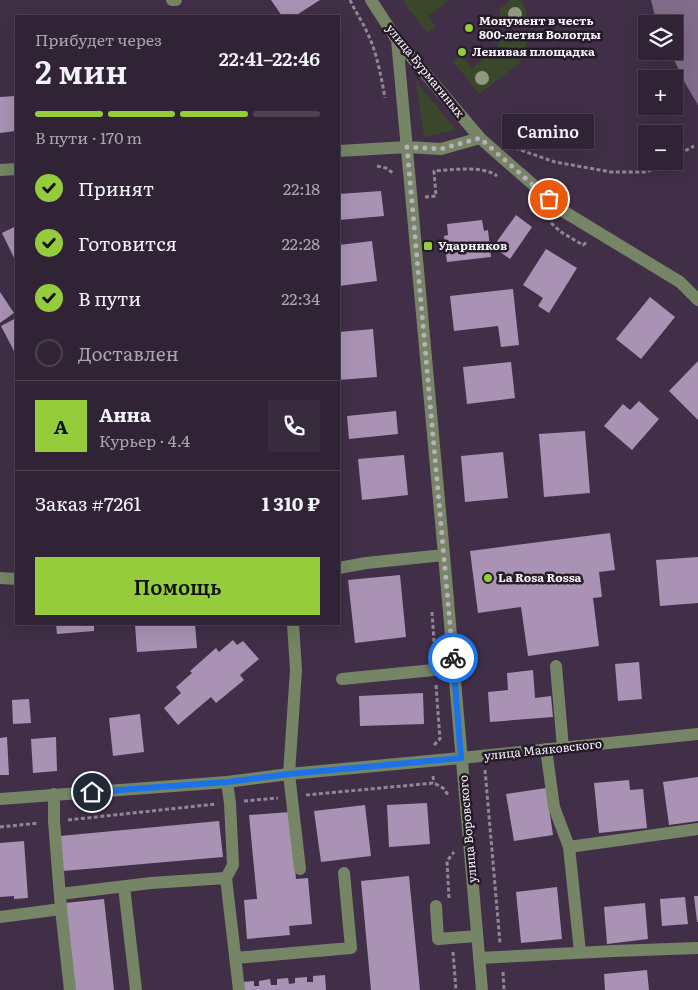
<!DOCTYPE html>
<html lang="ru">
<meta charset="utf-8">
<style>
:root{--surface:#312336;--page:#392b3e;--text:#f1f3f6;--muted:#a8a4ad;--line:#4c4051;--accent:#94cc3c}
body{margin:0;font-family:Literata,serif;background:var(--page);color:var(--text);height:100vh;display:flex;flex-direction:column;font-size:19px;white-space:nowrap}
*{box-sizing:border-box;margin:0}
p{font-size:16px;color:var(--muted)}
.icon{flex:none;width:28px;height:28px;fill:none;stroke:currentColor;stroke-width:2;stroke-linecap:round;stroke-linejoin:round}
.map{position:relative;flex:1;overflow:hidden}
.side{position:absolute;left:15px;top:15px;width:325px;height:610px;display:flex;flex-direction:column;background:var(--surface);border-radius:0px;box-shadow:0 5px 20px #0002,0 0 0 1px var(--line)}
.side>*{flex:none}
.buttons{position:absolute;left:638px;top:15px;display:grid;gap:10px}
.buttons a{display:grid;place-items:center;width:45px;height:45px;border-radius:0px;background:var(--surface);box-shadow:0 5px 20px #0002,0 0 0 1px var(--line);font-size:25px}
.pin{position:absolute;display:grid;place-items:center;width:42px;height:42px;color:#fff;margin:-21px;border:2px solid #fff;border-radius:50%;box-shadow:0 1px 5px #0007}
.courier{position:absolute;display:grid;place-items:center;width:50px;height:50px;margin:-25px;border:4px solid #1a73e8;border-radius:50%;background:#fff;color:#222;box-shadow:0 1px 6px #0007}
.bubble{position:absolute;height:35px;border-radius:0px;background:var(--surface);box-shadow:0 5px 20px #0002,0 0 0 1px var(--line);font-size:16px;font-weight:600;line-height:35px;text-align:center}
.summary em{font-style:normal;font-weight:600}
.summary div{display:flex;flex-direction:column-reverse}
.summary{display:flex;align-items:center;justify-content:space-between;height:85px;padding:0 20px}
h1{font-size:32px;font-weight:600;line-height:38px}
.bar{display:grid;grid-template-columns:repeat(4,1fr);gap:8px 5px;align-content:center;height:60px;padding:0 20px}
.bar i{height:6px;border-radius:4px;background:var(--line)}
.bar .active{background:var(--accent)}
.bar p{grid-column:span 4}
.line{display:flex;align-items:center;gap:12px;padding:0 20px;border-top:1px solid var(--line)}
.line div{flex:1}
.round{display:grid;place-items:center;flex:none;width:52px;height:52px;border-radius:0px;background:var(--page)}
ol{padding:0 20px;list-style:none}
li{display:flex;align-items:center;gap:15px;height:55px}
li p{margin-inline-start:auto}
li .icon{padding:5px;border-radius:50%;background:var(--accent);color:#111;stroke-width:4}
li:last-child{color:var(--muted)}
li i{width:28px;height:28px;border:2px solid var(--line);border-radius:50%}
.button{display:flex;gap:10px;margin-top:auto;padding:10px 20px}
.button a{flex:1;height:58px;border-radius:0px;background:var(--accent);color:#111;font-size:20px;font-weight:600;line-height:58px;text-align:center}
.map>svg:first-child{display:block}
</style>
<div class="map">
<svg width="698" height="990" viewBox="0 0 698 990">
<rect width="100%" height="100%" fill="#412f48"/>
<path fill="#3a472b" d="M406,0H449L428,16L436,27L428,33L403,2Z
M511,0H521L526,11L529,28L503,26L499,9Z
M501,38L527,42L520,63L479,94L453,61L461,56L472,68L496,49Z
M416,81L456,130L424,137Z"/>
<path fill="#826c8b" d="M651,0H698V105L685,83L670,51H674V24H657Z"/>
<path fill="#a992b3" d="M271,0H320L295,16H282Z
M16,96V131L0,133V97Z
M381,191L384,216L339,220V194Z
M516,215L532,227L510,259L493,247Z
M482,220L484,231L488,230L491,257L447,262L444,236L448,235L447,224Z
M16,226V262L2,233Z
M372,241L377,281L339,286V245Z
M546,249L577,268L549,313L538,306L543,298L523,285Z
M513,289L519,345L501,347L498,326L454,331L450,296Z
M0,292L14,313L0,323Z
M650,297L675,317L641,359L616,339Z
M16,318V355L1,326Z
M373,329L377,377L339,380V332Z
M698,361V420L669,391Z
M511,362L515,398L467,404L463,367Z
M639,401L659,419L632,450L604,426L623,404L630,410Z
M396,411L398,434L349,439L347,416Z
M585,431L590,493L544,497L539,434Z
M503,452L508,498L465,502L461,456Z
M404,455L408,495L362,500L358,459Z
M610,533L615,570L599,572L602,597L593,598L599,646L528,656L521,607L478,613L470,551Z
M698,557V603L660,606L656,560Z
M400,575L406,637L355,643L348,580Z
M56,624H94V631L57,634Z
M135,624H195L197,648L137,652Z
M233,640L237,645L243,641L259,659L240,675L244,680L216,703L211,697L178,725L164,708L181,693L176,687L192,673L190,671L216,648L219,652Z
M639,662L642,699L618,701L615,664Z
M533,670L535,698L551,696L553,717L490,722L488,692L508,690L507,673Z
M423,693L424,724L360,726L359,696Z
M29,699L31,723L13,724L12,700Z
M140,714L144,752L113,756L109,718Z
M7,737L9,775H0V738Z
M56,737L57,771L33,773L31,739Z
M698,777V821L669,825L663,782Z
M629,780L630,790L643,789L647,828L599,833L594,783Z
M546,788L553,835L514,841L506,794Z
M427,803L430,844L389,847L387,805Z
M365,805L371,856L321,862L314,811Z
M290,812L296,879L308,878L312,924L289,926L290,935L247,939L244,900L257,899L249,815Z
M219,821L223,857L63,871L60,836Z
M24,841L28,898L14,899V896L0,897V843Z
M409,876L420,990H371L361,881Z
M557,887L562,939L521,943L516,892Z
M694,896H698V922H697Z
M685,897L688,924L662,926L660,899Z
M104,899L114,990H75L65,903Z
M645,903L648,939L607,944L604,907Z
M647,970L649,990H605L604,974Z
M325,975L326,990H244L243,982L254,981V986H259V981L270,979L271,985H277V979L288,978L289,984L295,983V978L307,977V982H313V976Z"/>
<g fill="none" stroke-linecap="round" stroke-linejoin="round">
<path stroke="#938599" stroke-width="3" stroke-dasharray="4 2.5" stroke-linecap="butt" d="M350,0C355,11 362,21 367,32C377,53 381,76 385,98
M515,148L555,162L611,172H647L666,161
M674,157L694,146
M377,166L386,168L393,173
M425,197L436,196L434,171C452,170 483,165 497,176
M551,223L561,232L583,245L587,242
M432,612L435,656
M434,745L440,739L436,685
M485,770L500,943
M433,776L434,783
M306,795L434,783L443,788L449,796
M244,801L278,798
M68,820L216,804
M0,827L39,823
M449,898L447,861L454,852
M453,952L456,990
M503,972L504,990"/>
<path stroke="#768565" stroke-width="12" d="M172,0H176
M371,0L397,40L480,138L563,211L680,282L698,300
M397,40L444,555L482,990
M339,151L407,147L441,149L480,138
M0,170L16,169
M339,568L366,563L444,555
M0,578L16,579
M293,624L296,670L289,774L300,869
M556,666L563,748
M342,679L454,668
M546,749L554,807L569,847L580,952
M227,782L230,803L233,865L226,878L239,990
M0,799L227,782L289,774L461,758L698,734
M569,847L698,829
M124,887L136,990
M60,894L151,883L226,878
M436,906L438,939L477,936
M61,909L70,990
M0,917L61,909L54,821V794
M235,958L351,948L344,873
M479,958L614,951L698,948"/>
</g>
<g fill="#909882">
<circle cx="515" cy="14" r="7"/>
<circle cx="482" cy="78" r="7"/>
</g>
<g fill="none" stroke-linecap="round" stroke-linejoin="round">
<path stroke="#b9adbe" stroke-width="5" stroke-dasharray="0 9" d="M453,658L407,147L441,149L480,138L549,199"/>
<path stroke="#1a73e8" stroke-width="6" d="M92,792L227,782L289,774L461,758L453,658"/>
</g>
<g fill="#94cc3c" stroke="#231b26" stroke-width="2">
<circle cx="469" cy="28" r="5"/>
<circle cx="462" cy="52" r="5"/>
<rect x="423" y="241" width="10" height="10" rx="2.5"/>
<circle cx="488" cy="578" r="5"/>
</g>
<g text-anchor="middle" stroke-width="5" stroke-linejoin="round" paint-order="stroke">
<g font-size="12" font-weight="bold" fill="#faf1fe" stroke="#231b26" text-anchor="start">
<text x="479" y="25">Монумент в честь<tspan x="479" dy="14">800-летия Вологды</tspan></text>
<text x="472" y="56">Ленивая площадка</text>
<text x="438" y="250">Ударников</text>
<text x="498" y="582">La Rosa Rossa</text>
</g>
<g font-size="12" fill="#faf1fe" stroke="#231b26">
<text transform="translate(425 71) rotate(51)" y="4">улица Бурмагиных</text>
<text transform="translate(543 750) rotate(-6)" y="4">улица Маяковского</text>
<text transform="translate(468 829) rotate(-95)" y="4">улица Воровского</text>
</g>
</g>
</svg>
<div class="buttons">
<a><svg class="icon" aria-label="layers" viewBox="0 0 24 24"><path d="M12 4l9 5-9 5-9-5zM3 14l9 5 9-5"/></svg></a>
<a>+</a>
<a>−</a>
</div>
<div class="pin" style="left:549px;top:199px;background:#ea580c"><svg class="icon" aria-label="bag" viewBox="0 0 24 24"><path d="M5 8h14l-1 12H6zM9 8a3 3 0 0 1 6 0"/></svg></div>
<div class="pin" style="left:92px;top:792px;background:#1f2937"><svg class="icon" aria-label="home" viewBox="0 0 24 24"><path d="M3 11l9-7 9 7M6 9v11h12V9"/></svg></div>
<div class="courier" style="left:453px;top:658px"><svg class="icon" aria-label="bike" viewBox="0 0 24 24"><circle cx="6" cy="16" r="4"/><circle cx="18" cy="16" r="4"/><path d="M6 16l4-8h5l3 8M10 8l3 8H6M13 5h3"/></svg></div>
<div class="bubble" style="left:502px;top:114px;width:92px">Camino</div>
<section class="side">
<div class="summary"><div><h1>2 мин</h1><p>Прибудет через</p></div><em>22:41–22:46</em></div>
<div class="bar"><i class="active"></i><i class="active"></i><i class="active"></i><i></i><p>В пути · 170 m</p></div>
<ol>
<li><svg class="icon" aria-label="check" viewBox="0 0 24 24"><path d="M5 12l5 5 9-10"/></svg>Принят<p>22:18</p></li>
<li><svg class="icon" aria-label="check" viewBox="0 0 24 24"><path d="M5 12l5 5 9-10"/></svg>Готовится<p>22:28</p></li>
<li><svg class="icon" aria-label="check" viewBox="0 0 24 24"><path d="M5 12l5 5 9-10"/></svg>В пути<p>22:34</p></li>
<li><i></i>Доставлен</li>
</ol>
<div class="line" style="height:90px"><b class="round" style="background:var(--accent);color:#111">А</b><div><b>Анна</b><p>Курьер · 4.4</p></div><a class="round"><svg class="icon" aria-label="phone" viewBox="0 0 24 24"><path d="M5 4h4l2 5-3 2q2 4 5 5l2-3 5 2v4C11 20 4 13 5 4z"/></svg></a></div>
<div class="line" style="height:65px"><div>Заказ #7261</div><b>1 310 ₽</b></div>
<div class="button"><a>Помощь</a></div>
</section>
</div>
